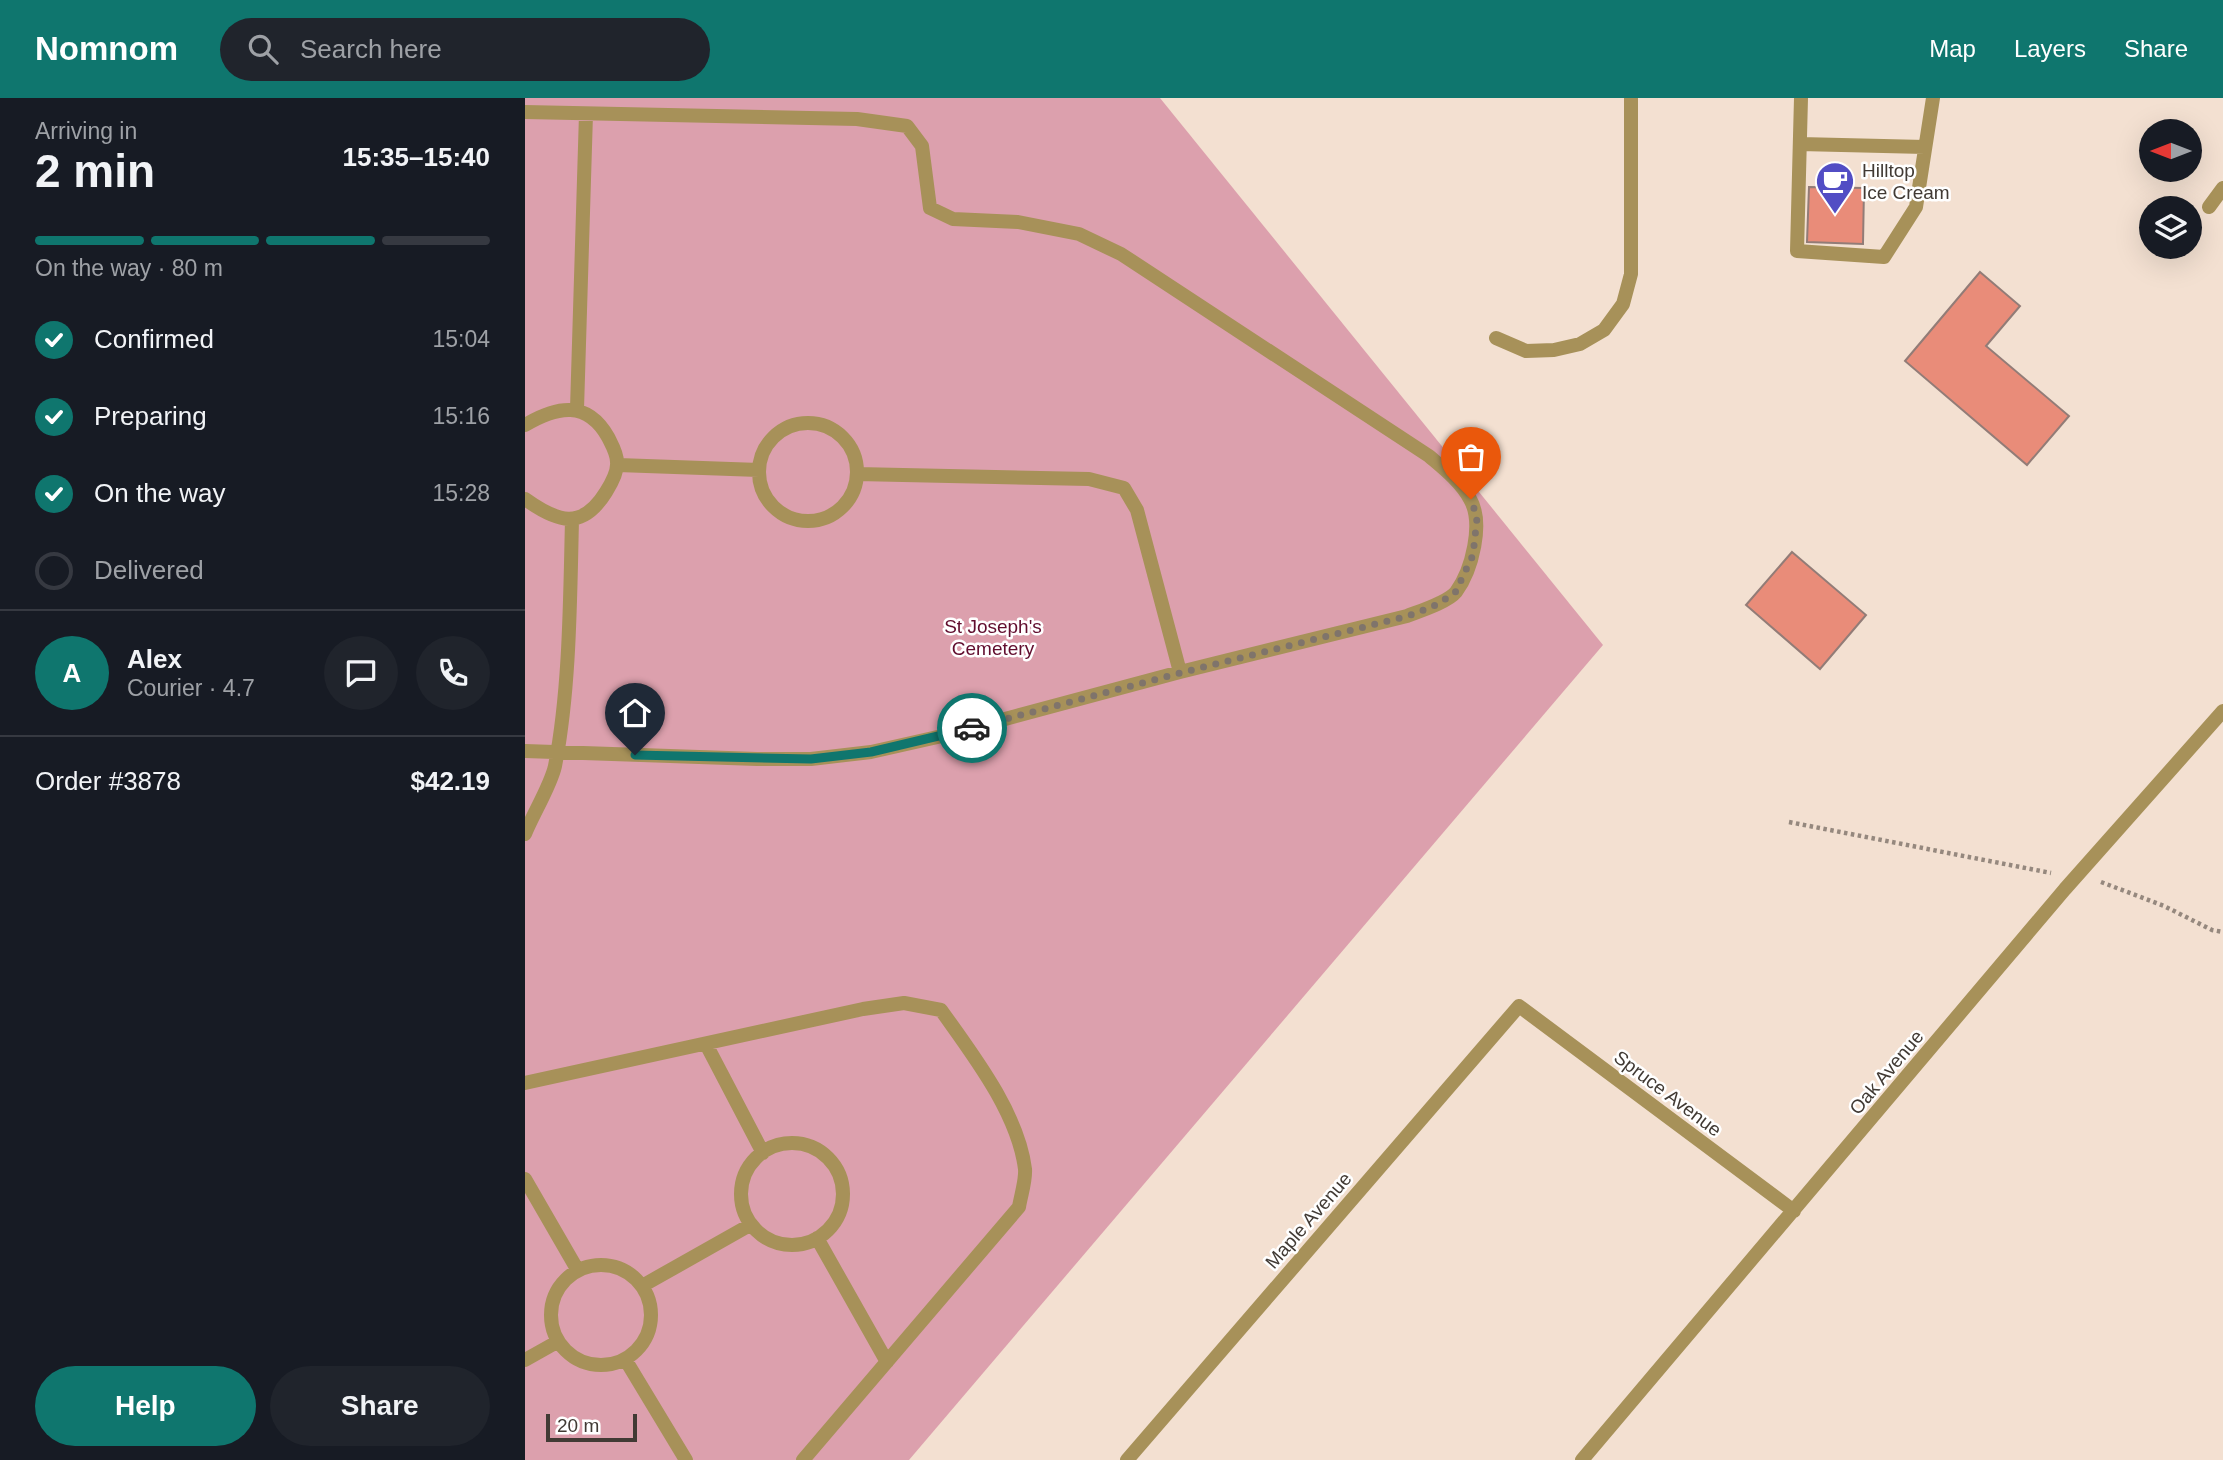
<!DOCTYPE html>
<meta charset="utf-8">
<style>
:root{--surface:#171b24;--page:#20242c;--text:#f1f3f6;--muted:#9ea1a6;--line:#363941;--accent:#0f766e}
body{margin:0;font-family:Arial,sans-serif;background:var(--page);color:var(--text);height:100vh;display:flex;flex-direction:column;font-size:26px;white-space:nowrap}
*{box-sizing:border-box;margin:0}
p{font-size:23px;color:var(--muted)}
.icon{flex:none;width:38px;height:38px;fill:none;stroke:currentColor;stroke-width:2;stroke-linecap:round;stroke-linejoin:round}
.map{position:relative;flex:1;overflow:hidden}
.details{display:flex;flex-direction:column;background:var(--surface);width:525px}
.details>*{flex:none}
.needle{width:46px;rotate:270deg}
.buttons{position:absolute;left:1614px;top:21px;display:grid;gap:14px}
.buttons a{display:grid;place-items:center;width:63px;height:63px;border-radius:50%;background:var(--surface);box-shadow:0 7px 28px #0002;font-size:35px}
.scale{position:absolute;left:21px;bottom:18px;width:91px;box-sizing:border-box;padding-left:7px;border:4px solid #413a34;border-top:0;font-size:19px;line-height:24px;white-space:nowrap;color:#413a34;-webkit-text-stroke:5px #fff;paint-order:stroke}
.pin{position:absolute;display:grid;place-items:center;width:60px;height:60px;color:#fff;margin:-72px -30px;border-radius:50% 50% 50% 0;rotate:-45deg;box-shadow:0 0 7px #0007}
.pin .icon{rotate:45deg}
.courier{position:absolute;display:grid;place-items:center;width:70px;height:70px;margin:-35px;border:5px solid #0f766e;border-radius:50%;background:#fff;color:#222;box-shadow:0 2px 9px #0007}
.overview em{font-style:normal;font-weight:700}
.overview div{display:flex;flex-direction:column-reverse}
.overview{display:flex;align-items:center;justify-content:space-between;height:119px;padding:0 35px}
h1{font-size:46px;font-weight:700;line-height:52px}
.bar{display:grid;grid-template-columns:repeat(4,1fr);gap:10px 7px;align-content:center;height:84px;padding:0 35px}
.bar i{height:9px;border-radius:5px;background:var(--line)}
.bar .active{background:var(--accent)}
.bar p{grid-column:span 4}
.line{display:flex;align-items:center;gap:18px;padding:0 35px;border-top:2px solid var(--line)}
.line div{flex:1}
.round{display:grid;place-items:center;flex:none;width:74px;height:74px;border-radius:37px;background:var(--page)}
ol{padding:0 35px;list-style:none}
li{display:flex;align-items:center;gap:21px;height:77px}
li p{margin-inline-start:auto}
li .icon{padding:7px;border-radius:50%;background:var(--accent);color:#fff;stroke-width:4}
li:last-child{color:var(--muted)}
li i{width:38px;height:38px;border:4px solid var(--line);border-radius:50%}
.button{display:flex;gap:14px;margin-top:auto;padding:14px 35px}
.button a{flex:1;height:80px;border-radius:42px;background:var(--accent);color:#fff;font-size:28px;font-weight:700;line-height:80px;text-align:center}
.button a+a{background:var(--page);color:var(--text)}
header{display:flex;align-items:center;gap:42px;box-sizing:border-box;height:98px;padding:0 35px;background:var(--accent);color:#fff}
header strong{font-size:33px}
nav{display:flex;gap:38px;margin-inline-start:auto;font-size:24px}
.search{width:490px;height:63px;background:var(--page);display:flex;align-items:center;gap:18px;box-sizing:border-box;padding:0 24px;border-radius:38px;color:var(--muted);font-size:26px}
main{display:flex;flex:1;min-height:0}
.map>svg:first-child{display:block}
</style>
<header>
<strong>Nomnom</strong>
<div class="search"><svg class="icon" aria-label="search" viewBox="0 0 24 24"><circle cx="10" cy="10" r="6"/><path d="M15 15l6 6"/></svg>Search here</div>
<nav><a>Map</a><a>Layers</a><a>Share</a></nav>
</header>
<main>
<section class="details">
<div class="overview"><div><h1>2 min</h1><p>Arriving in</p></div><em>15:35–15:40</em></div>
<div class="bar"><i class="active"></i><i class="active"></i><i class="active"></i><i></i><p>On the way · 80 m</p></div>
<ol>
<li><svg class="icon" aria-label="check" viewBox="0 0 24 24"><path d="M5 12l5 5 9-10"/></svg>Confirmed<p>15:04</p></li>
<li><svg class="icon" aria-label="check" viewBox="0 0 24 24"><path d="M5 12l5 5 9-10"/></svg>Preparing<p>15:16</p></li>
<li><svg class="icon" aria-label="check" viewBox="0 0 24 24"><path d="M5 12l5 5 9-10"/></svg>On the way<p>15:28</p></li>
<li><i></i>Delivered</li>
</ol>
<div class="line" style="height:126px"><b class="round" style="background:var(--accent);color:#fff">A</b><div><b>Alex</b><p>Courier · 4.7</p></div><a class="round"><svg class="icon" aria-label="chat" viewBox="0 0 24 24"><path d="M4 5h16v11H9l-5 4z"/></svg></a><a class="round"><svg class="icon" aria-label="phone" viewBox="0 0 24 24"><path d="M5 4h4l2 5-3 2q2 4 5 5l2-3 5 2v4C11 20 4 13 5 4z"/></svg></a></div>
<div class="line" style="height:91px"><div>Order #3878</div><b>$42.19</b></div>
<div class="button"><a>Help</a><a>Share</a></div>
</section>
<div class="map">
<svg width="1698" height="1362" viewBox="0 0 1698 1362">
<rect width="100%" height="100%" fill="#f3e0d1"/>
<path fill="#dca0ad" d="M0,0H635L1078,547L384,1362H0Z"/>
<path fill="#e98c79" stroke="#927c77" stroke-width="2" d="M1284,89L1339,90L1338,146L1282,144Z
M1455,174L1495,208L1461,248L1544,318L1502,367L1380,263Z
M1267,454L1341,517L1295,571L1221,507Z"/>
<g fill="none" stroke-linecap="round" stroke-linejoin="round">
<path stroke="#95887e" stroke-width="4.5" stroke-dasharray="3.5 3.5" stroke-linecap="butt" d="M1264,724L1526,775
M1576,784L1639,808L1687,832L1698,834"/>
<path stroke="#a79159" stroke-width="14" d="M1276,0L1272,153L1359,159L1391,109L1408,0
M0,14L332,21L382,28L397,48L405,110L428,121L493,124L554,136L596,156L904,358C918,370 935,383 945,401C959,425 947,472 931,494C923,504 895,513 882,518L655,574L417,638L346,654L286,661H232L0,653
M1275,46L1400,49
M1684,109L1698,90
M971,240L1001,253L1029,252L1055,246L1079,232L1098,206L1106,176V0
M52,311L61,16
M234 374a49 49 0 1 1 98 0a49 49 0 1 1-98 0Z
M0,327C32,308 62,302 83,339C87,347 92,355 92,364C93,374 86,386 81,394C57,433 32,424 0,401
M93,367L234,372
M332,376L564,381L599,390L612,412L655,574
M0,736C8,716 26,687 30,668C45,590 45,501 47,422
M181,946L238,1055
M0,985L338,911L379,905L416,912C448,957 493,1015 500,1071C501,1082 496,1097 494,1109L278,1362
M216 1096a51 51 0 1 1 102 0a51 51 0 1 1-102 0Z
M0,1081L52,1171
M292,1140L362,1264
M26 1217a50 50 0 1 1 100 0a50 50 0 1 1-100 0Z
M117,1188L225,1127
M100,1261L161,1362
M0,1262L32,1244"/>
<path stroke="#a79159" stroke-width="14" d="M602,1362L994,908L1269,1113
M1057,1362L1540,791L1698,613"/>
</g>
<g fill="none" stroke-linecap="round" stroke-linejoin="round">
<path stroke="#7f746b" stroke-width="7" stroke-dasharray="0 12.6" d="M447,630L655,575L883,518L907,509L930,495L948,457L952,420L946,401"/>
<path stroke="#0f766e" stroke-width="9" d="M110,657L286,661L346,654L447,630"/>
</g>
<defs>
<g id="cafe-pin" transform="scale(2.0125)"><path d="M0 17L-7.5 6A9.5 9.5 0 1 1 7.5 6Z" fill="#524dc4" stroke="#fff"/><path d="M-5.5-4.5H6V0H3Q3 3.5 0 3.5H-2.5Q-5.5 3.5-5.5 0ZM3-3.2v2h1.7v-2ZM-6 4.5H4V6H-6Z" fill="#fff"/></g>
</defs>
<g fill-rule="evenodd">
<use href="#cafe-pin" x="1310" y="83"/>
</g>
<g text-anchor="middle" stroke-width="5" stroke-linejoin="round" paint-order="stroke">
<g font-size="19" fill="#413a34" stroke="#fff" text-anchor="start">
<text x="1337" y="79">Hilltop<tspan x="1337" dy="22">Ice Cream</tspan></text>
</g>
<g font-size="19" fill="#610d2e" stroke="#fff">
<text x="468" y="535">St Joseph's<tspan x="468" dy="22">Cemetery</tspan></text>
</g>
<g font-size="19" fill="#413a34" stroke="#fff">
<text transform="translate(1361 974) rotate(-50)" y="7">Oak Avenue</text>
<text transform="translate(1143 995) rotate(37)" y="7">Spruce Avenue</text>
<text transform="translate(783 1122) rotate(-49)" y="7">Maple Avenue</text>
</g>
</g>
</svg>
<div class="buttons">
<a><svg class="needle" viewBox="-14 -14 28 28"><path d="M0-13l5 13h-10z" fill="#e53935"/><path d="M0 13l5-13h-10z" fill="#9ea1a6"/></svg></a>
<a><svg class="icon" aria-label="layers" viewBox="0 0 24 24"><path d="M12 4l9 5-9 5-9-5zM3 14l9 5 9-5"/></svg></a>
</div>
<div class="scale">20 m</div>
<div class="pin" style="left:946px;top:401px;background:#ea580c"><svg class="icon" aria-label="bag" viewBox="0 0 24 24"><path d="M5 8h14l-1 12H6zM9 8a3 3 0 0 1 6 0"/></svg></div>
<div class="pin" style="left:110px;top:657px;background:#1f2937"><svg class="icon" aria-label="home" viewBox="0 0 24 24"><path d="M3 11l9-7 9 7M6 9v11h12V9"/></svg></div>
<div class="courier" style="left:447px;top:630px"><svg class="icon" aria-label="car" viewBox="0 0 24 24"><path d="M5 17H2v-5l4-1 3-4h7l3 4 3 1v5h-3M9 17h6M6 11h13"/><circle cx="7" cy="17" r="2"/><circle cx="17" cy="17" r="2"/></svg></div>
</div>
</main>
